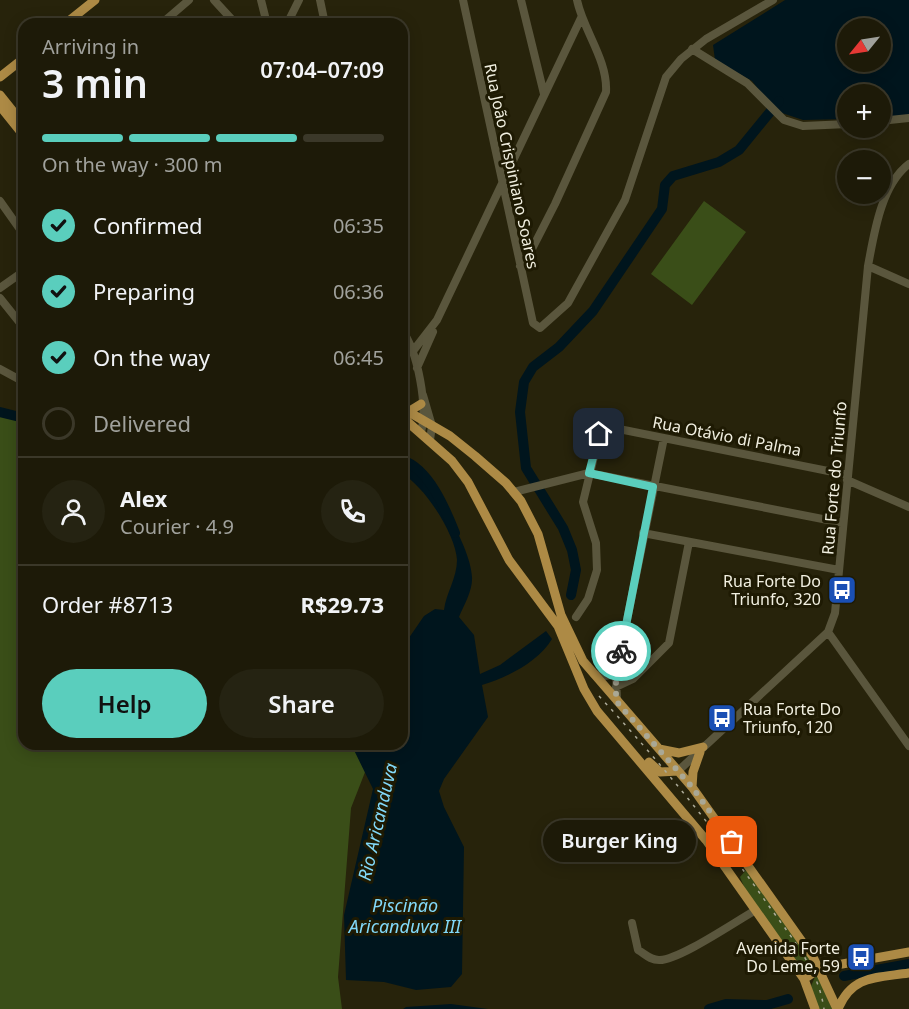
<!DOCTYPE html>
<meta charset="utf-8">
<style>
:root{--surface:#1d1a08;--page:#252312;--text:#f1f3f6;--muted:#a0a19c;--line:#3b3829;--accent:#5acebd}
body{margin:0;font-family:"Noto Sans",sans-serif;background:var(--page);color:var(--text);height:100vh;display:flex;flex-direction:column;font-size:22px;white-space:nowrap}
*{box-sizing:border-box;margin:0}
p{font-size:20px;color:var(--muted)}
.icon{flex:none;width:33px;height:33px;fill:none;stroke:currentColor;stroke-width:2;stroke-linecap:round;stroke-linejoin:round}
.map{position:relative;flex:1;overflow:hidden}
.panel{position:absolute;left:18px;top:18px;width:390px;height:732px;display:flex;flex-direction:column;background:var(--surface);border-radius:18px;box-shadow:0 3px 15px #0003,0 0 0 2px var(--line)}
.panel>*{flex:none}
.needle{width:39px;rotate:240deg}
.buttons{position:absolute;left:837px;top:18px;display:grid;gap:12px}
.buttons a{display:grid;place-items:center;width:54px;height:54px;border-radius:50%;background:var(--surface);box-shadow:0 3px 15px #0003,0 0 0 2px var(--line);font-size:30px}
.pin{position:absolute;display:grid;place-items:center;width:51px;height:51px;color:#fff;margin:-26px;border-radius:12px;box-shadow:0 3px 9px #0006}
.courier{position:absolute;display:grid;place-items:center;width:60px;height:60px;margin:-30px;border:4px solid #5acebd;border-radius:50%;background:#fff;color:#222;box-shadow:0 2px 8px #0007}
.bubble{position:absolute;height:42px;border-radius:21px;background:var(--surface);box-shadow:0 3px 15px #0003,0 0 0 2px var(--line);font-size:20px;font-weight:600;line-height:42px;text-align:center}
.summary em{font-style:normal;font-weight:600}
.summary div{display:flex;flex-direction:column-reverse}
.summary{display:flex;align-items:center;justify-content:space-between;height:102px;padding:0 24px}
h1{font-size:39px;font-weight:600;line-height:45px}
.bar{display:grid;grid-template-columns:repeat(4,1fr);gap:9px 6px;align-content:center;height:72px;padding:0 24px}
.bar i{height:8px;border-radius:4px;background:var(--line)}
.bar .selected{background:var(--accent)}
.bar p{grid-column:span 4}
.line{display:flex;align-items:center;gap:15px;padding:0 24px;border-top:2px solid var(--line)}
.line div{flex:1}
.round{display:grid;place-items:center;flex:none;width:63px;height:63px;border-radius:32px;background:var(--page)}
ol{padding:0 24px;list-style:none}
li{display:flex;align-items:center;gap:18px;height:66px}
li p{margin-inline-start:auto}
li .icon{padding:6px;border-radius:50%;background:var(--accent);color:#111;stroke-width:4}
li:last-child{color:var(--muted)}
li i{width:33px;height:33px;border:3px solid var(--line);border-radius:50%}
.cta{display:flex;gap:12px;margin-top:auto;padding:12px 24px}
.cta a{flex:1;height:69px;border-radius:36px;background:var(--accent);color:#111;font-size:24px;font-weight:600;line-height:69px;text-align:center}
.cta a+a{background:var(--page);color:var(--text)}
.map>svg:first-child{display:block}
</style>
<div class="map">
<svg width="909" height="1009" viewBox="0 0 909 1009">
<rect width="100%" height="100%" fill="#27230b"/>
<path fill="#3a4e18" d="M704,201L746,232L692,305L651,274Z
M0,415L24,423V744H376L351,808L338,977L342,1009H0Z
M746,870L816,966L805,974L745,889L740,877Z
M815,977H819L832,1009H818L811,986Z"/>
<path fill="#00151d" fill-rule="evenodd" d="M785,0H909V115L881,118L880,94H848L847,119L803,120L782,113L768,102L752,81L715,60L713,45ZM848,28H880V62H848Z
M402,464C430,475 471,547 472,577C473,590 464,605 459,617L474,635L480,674L500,665L546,631L552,639C538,662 508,677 482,685L488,717L444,779L439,791L444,807L464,847L462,974L451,987L416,990L384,982L346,980L344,915L373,789L351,744H402V648L424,616L435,609L444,610C446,593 457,578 457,560C456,535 424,485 402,474Z
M451,1004L488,1009H403L406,1007Z"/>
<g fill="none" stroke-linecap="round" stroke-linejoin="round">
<path stroke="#00151d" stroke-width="10" d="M0,412L24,418
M402,460C429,469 445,508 455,533
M571,595L576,570L572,550L563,528L526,468L520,412L524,382L533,367L559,347L593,311L662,209L665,185L673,176L719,162L739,150L779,101
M844,976L909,964
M709,1009L726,1004L767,1005L788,999"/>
<path stroke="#5a563d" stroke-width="8" d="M214,0L236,24
M261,0L267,24
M320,0L325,24
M463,0L533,323L540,328L568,303L625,200L666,77L681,59L706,39L773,0
M521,0L544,94
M161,24L189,0
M287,24L299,0
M692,49L747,83L784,120L803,126L848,124
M880,121L909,118
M0,201L24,235
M520,266L532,249L555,204L606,92C608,60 583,30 577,0
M868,266L909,284
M0,288L24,271
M0,298L24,328
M402,330C418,352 428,407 421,432
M413,351L437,320L581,18
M417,368L433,332
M0,369L24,382
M423,395L432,426L430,440
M847,480L909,507
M402,488L405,492
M514,492L589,473L843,523
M643,533L839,570
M576,617L588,599L597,570L596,543L583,502L601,428H614L848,475
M828,632L909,746
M594,674L605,676L616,674
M616,687L633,679L669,643L689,542
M617,701L616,674L664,438
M678,771L828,632L835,613L868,266C874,234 881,185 909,164
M632,923L638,950C645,954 650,960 659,960C678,961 736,921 756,910"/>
<path stroke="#ad8a45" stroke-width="9" d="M65,24L95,0
M0,77L24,58
M0,95L24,125
M0,106L24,136
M402,408L450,436L475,456L506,483L521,501L538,534L561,615L583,661L692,787L813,957L837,1009
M408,412L421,404
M402,417L452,461L468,482L509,560L558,626L584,689L597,711L706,840L804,979L815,1009
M659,749L679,753L703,747
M649,762L660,772L678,771
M692,787L693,772L700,752
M804,979L820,968L909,952
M838,1009C852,975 876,978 909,973"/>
<path stroke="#adab99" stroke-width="1.5" stroke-dasharray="3 6" stroke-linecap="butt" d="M599,696C660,762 715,829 766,902C790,936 818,967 824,1009"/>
</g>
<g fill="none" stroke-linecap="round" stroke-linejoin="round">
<path stroke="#aaa895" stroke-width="6" stroke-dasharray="0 10.8" d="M621,651L616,674V701L692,787L732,842"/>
<path stroke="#5acebd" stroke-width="8" d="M599,434L589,473L653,487L621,651"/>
</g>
<defs>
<g id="bus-square" transform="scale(1.5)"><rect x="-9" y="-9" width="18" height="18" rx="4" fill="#1a4fb4" stroke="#1e1a03"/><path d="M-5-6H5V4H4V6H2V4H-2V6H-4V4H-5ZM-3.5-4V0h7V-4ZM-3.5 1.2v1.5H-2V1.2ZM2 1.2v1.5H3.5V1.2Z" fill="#fff"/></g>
</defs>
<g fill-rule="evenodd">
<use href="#bus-square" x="842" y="590"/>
<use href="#bus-square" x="722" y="718"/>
<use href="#bus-square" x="861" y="957"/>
</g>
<g text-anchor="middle" stroke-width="6" stroke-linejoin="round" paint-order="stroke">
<g font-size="16" fill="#f1efe0" stroke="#1e1a03">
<text transform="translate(512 166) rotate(78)" y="6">Rua João Crispiniano Soares</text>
<text transform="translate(727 436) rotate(11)" y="6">Rua Otávio di Palma</text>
<text transform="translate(834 478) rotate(-85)" y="6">Rua Forte do Triunfo</text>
</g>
<g font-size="16" fill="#f1efe0" stroke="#1e1a03" text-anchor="end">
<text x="821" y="587">Rua Forte Do<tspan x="821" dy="18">Triunfo, 320</tspan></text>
<text x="743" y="715" text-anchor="start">Rua Forte Do<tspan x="743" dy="18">Triunfo, 120</tspan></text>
<text x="840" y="954">Avenida Forte<tspan x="840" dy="18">Do Leme, 59</tspan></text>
</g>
<g font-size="18" font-style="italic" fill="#82d9f9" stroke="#1e1a03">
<text transform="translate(378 822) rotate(-77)" y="6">Rio Aricanduva</text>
<text x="405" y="912">Piscinão<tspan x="405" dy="21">Aricanduva III</tspan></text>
</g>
</g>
</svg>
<div class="buttons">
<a><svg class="needle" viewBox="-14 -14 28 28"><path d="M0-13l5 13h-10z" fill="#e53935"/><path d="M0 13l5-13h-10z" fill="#a0a19c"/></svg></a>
<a>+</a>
<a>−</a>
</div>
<div class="pin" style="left:732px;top:842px;background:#ea580c"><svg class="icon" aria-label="bag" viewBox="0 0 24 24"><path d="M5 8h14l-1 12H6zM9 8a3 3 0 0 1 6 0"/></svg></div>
<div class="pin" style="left:599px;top:434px;background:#1f2937"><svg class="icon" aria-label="home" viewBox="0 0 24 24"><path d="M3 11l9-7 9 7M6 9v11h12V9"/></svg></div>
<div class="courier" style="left:621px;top:651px"><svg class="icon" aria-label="bike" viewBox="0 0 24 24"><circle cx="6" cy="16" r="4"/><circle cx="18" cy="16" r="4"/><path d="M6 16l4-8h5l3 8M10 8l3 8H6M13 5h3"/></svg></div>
<div class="bubble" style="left:543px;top:820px;width:153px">Burger King</div>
<section class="panel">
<div class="summary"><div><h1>3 min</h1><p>Arriving in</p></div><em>07:04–07:09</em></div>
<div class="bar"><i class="selected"></i><i class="selected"></i><i class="selected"></i><i></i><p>On the way · 300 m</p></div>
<ol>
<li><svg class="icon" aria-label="check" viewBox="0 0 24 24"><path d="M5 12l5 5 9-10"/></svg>Confirmed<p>06:35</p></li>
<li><svg class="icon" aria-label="check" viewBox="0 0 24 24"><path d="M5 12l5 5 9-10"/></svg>Preparing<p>06:36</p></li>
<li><svg class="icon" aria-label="check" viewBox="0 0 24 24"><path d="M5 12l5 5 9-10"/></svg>On the way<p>06:45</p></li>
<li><i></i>Delivered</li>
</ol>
<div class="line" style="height:108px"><a class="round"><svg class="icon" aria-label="person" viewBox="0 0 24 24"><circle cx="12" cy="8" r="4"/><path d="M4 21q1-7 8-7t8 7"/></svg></a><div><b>Alex</b><p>Courier · 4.9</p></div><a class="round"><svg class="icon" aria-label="phone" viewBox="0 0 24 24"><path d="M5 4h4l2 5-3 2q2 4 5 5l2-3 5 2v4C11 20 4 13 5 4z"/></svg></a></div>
<div class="line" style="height:78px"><div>Order #8713</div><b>R$29.73</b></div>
<div class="cta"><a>Help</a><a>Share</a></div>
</section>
</div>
